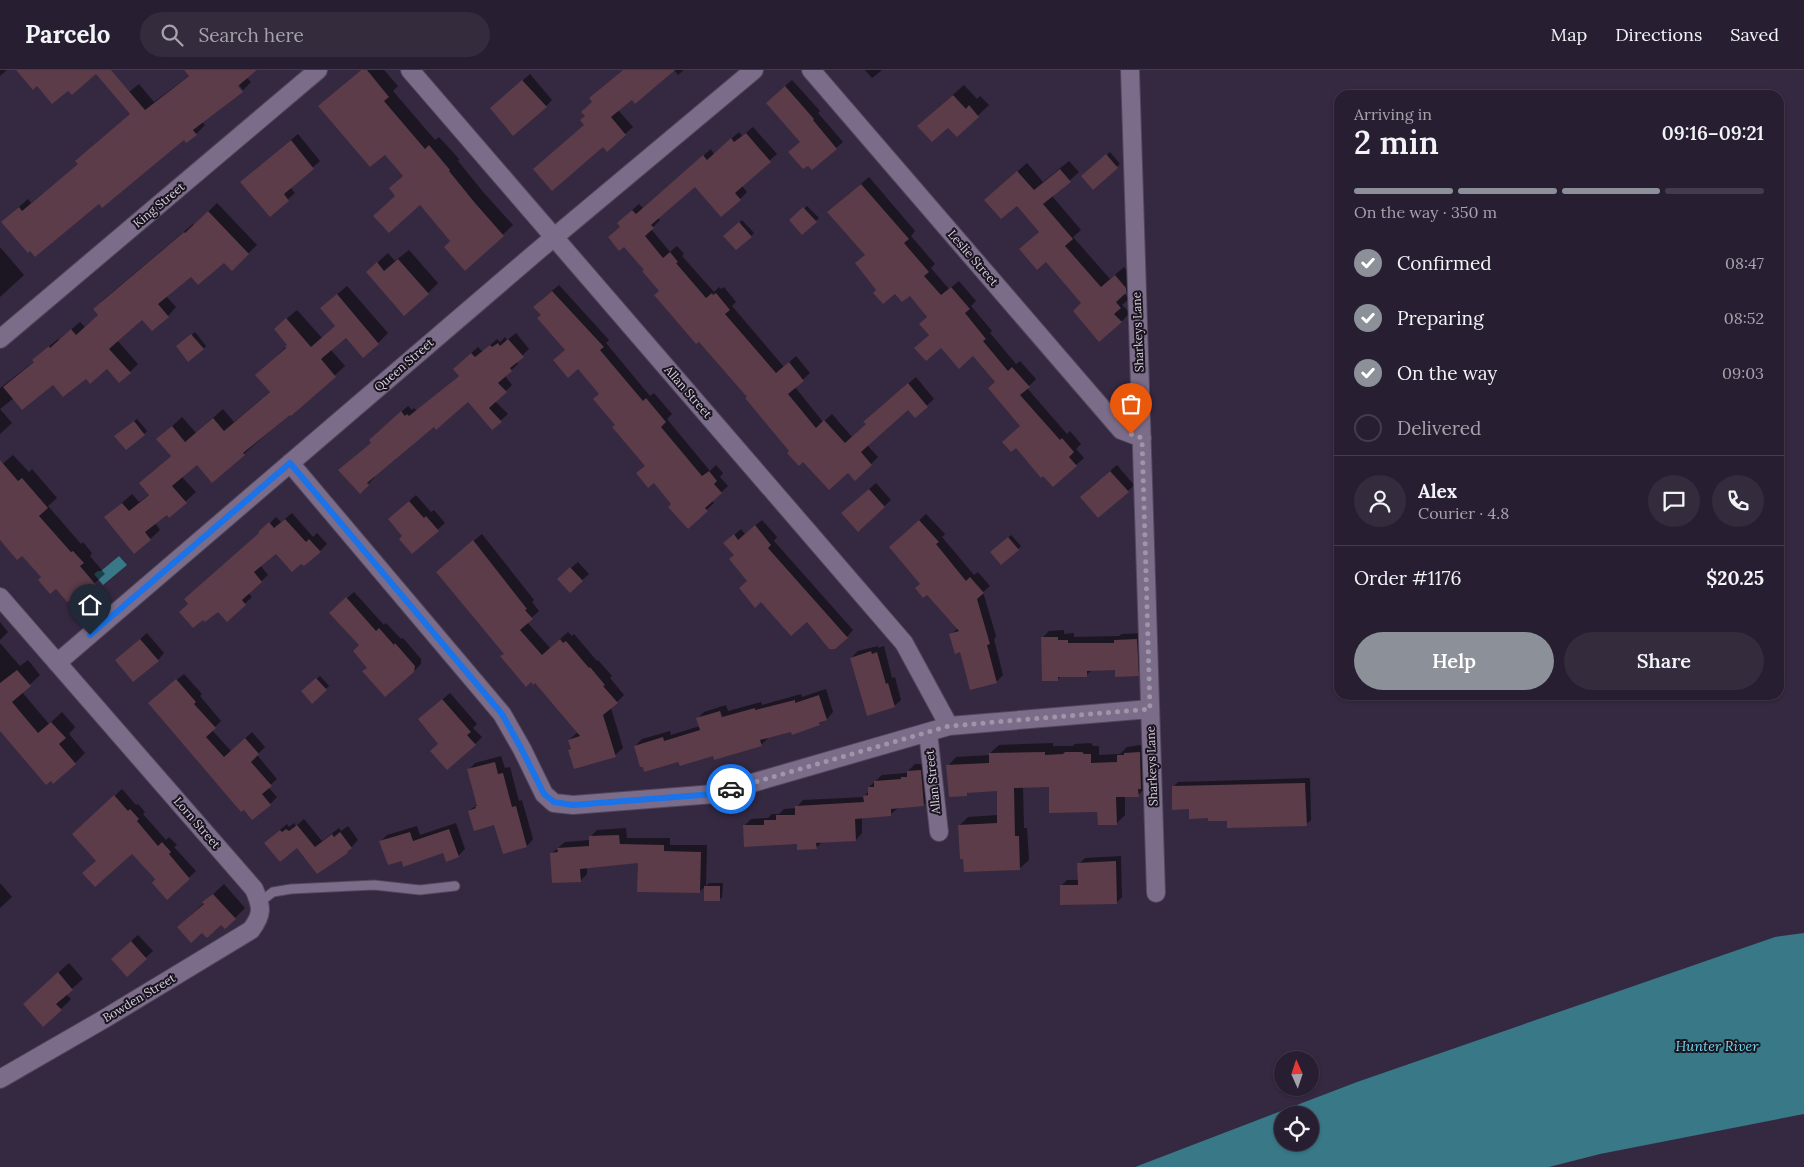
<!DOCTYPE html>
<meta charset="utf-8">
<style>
:root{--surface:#281e31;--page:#342b3d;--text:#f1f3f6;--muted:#a5a2ab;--line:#443c4d;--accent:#8c9099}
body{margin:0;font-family:Lora,serif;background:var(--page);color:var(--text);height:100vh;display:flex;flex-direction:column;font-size:19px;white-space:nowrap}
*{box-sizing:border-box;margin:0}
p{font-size:16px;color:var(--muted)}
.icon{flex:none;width:28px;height:28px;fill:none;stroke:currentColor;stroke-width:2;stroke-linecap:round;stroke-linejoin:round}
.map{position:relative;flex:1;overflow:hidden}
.sheet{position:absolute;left:1334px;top:20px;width:450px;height:610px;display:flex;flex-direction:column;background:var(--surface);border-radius:15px;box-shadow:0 1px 4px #0004,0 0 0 1px var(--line)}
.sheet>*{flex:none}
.needle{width:32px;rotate:357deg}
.controls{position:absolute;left:1274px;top:981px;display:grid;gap:10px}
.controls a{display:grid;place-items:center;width:45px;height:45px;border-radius:50%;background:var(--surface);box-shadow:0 1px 4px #0004,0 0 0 1px var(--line);font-size:25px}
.pin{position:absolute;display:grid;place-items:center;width:42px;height:42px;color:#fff;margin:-51px -21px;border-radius:50% 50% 50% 0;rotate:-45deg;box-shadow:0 0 5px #0007}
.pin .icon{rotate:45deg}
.courier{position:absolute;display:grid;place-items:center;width:50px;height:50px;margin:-25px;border:4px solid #1a73e8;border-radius:50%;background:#fff;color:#222;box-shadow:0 1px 6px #0007}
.summary em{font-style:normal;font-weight:600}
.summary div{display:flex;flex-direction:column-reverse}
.summary{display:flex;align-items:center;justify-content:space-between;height:85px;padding:0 20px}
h1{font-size:32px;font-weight:600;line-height:38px}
.bar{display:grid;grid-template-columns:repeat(4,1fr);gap:8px 5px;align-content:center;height:60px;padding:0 20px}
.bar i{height:6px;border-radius:4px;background:var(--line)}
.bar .active{background:var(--accent)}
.bar p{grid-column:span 4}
.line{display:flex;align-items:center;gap:12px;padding:0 20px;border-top:1px solid var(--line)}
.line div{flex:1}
.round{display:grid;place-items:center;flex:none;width:52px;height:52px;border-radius:26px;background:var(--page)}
ol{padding:0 20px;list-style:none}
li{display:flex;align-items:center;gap:15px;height:55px}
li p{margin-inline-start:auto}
li .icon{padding:5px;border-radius:50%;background:var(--accent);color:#fff;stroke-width:4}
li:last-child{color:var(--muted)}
li i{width:28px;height:28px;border:2px solid var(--line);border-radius:50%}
.cta{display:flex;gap:10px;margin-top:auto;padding:10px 20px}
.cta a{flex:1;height:58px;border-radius:30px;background:var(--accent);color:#fff;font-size:20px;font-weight:600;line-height:58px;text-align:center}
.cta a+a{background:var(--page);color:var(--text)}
header{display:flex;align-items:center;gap:30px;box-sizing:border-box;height:70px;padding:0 25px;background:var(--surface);border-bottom:1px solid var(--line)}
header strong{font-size:24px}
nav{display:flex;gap:28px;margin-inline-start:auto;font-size:18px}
.search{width:350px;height:45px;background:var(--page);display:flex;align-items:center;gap:12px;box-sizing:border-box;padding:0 18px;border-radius:28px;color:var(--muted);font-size:19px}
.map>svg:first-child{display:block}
</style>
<header>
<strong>Parcelo</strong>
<div class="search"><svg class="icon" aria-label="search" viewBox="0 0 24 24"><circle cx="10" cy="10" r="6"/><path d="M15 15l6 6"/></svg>Search here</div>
<nav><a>Map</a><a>Directions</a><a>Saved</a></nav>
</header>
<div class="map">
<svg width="1804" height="1097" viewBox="0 0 1804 1097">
<rect width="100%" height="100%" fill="#352841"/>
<path fill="#387887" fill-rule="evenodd" d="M119,486L127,495L103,515L94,504L98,501H101Z
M1804,863V1044L1600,1084L1549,1097H1135L1357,1012L1775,867ZM1282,1045H1310V1072H1282Z"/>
<path fill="#0007" d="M0,0H7L0,6Z
M185,0H255L246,7L251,12L243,20L235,10L202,52L205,55L196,64L187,71L184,68L99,132L12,143L28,129L31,133L79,94L131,44L129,22L139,14L154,32L190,5Z
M361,0H384L398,16L393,21L435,70L439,67L459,89L458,91L484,123L513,155L466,199L452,171L420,133L397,125L405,105L386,83L319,36Z
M623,0H673L618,40L633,57L607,80L585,54L586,46L598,21Z
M674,0H684L678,5Z
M865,0H882L872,8Z
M530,4L552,30L546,36L498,32Z
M792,10L820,41L818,43L843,72L836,78L808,94L801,71L774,26Z
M964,15L977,29L980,26L989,35L957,65L949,56L929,46Z
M753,57L777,84L741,115L747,122L740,129L695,115L658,148L660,150L651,159L670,182L677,176L684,184L682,186L714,222L719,217L721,219L724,217L736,232L732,236L784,297L796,286L810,303L795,317L823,352L832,344L852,367L867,354L872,345L916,307L934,329L915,346L908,338L867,375L878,387L871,394L848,401L803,390L790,381L749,327L660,221L645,199L618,153L639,134L643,138L711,79L714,84L739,62L742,66Z
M298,64L320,91L290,117L295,123L270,145L249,105Z
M1110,82L1120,94L1093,118L1083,106Z
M1069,91L1079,102L1052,126L1081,160L1073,167L1110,209L1124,197L1134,209V213L1124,223L1129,229L1122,235L1130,243L1121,252L1083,233L1040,162L1017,134L994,122L1027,93L1043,112Z
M869,107L915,161L911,166L935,194L931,198L949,219L959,211L976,231L971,236L992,261L990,263L1016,294L1020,291L1036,309L1027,318L1067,364L1070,361L1081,374L1076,379L1084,388L1053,415L996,311L973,285L941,276L915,278L930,264L928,246L910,224L878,220L866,185L836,135Z
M217,133L257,175L232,199L224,191L191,205L166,226L176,237L168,246L152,260L142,248L117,270L138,294L130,302L107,297L86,307L53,313L14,328L0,339L12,353L0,364V318L35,291L34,290L42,282L58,269L59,270L80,252L85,257L99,245L102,231L193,154L194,156Z
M807,136L819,148L803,163L791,150Z
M742,150L754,163L751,166L728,163Z
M0,177L24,205L0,227Z
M409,180L438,213L428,223L367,202L388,183L395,191Z
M559,215L609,270L606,273L650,326L654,323L672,344L667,349L710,401L716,395L723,403L720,407L728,416L712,431L714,433L688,457L673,433L617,354L600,323L542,245L541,230Z
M347,216L388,263L378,273L363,286L346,266L331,280L345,296L291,345L290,343L244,384L197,394L182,407L196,422L169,446L167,444L155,453L160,460L150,469L106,447L132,424L139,432L150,424V404L172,385L168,360L182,347L196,363L223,339L234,352L271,321L257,305L289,274L285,250L297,240L322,268L337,255L332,229Z
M195,262L206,276L203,279L181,274Z
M516,263L529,279L516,291L518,294L505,306L512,315L495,331L508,344L492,358L468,330L434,356L373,406L375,407L360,422L373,373L377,363L408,336L412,340L414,338L417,341L460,305L461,292L478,277L483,282L497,269L500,272L505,267L507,270Z
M137,349L147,361L144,364L119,363Z
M13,385L29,402L32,399L57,428L48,436L81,474L83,472L92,483L90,486L105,504L72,533L43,507L22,484L0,467V396Z
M1117,395L1134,415L1128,421L1088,420Z
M876,413L891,430L858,460L850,436Z
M416,425L431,442L434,440L445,453L412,482L404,466L396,443Z
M292,443L313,467L317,463L327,474L320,481L302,492L276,482L260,495L268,505L248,523L252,527L227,550L260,463L276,447L281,452Z
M926,444L945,464L942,467L974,505L978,502L990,516L983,522L996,566L994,569L1003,605L996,612L961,581L951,565L958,558L921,514L897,470Z
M762,450L777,467L774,471L853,560L847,567L807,551L748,510L735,485L732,467L741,459L745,464Z
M482,464L534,530L532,532L539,541L527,552L550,578L568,562L572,566L574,564L597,591L598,590L612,606L610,608L624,625L611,638L623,678L615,685L569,680L572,678L569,670L578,662L535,611L505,583L445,495Z
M1011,465L1021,476L1018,479H995Z
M578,492L589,504L582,510L566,502Z
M354,522L384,555L386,553L401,569L403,568L421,589V594L414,601L368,597L361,575L338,536Z
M0,552L8,562L0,570Z
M1064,560V564L1074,563V567L1119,566L1122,564L1144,563L1145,598L1138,605L1116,599L1092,600L1086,605H1062L1058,609L1042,568L1049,561Z
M147,563L164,583L158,590L123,584Z
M0,573L20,596L28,590L40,605L22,622L49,654L62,642L75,657L69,664L85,683L75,693L0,659Z
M878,576V578L884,576L892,608L895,607L901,630L894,636L851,588L858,581Z
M184,604L202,624L200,626L221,651L212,660L231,681L252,662L265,677L257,685L277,709L268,717L277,727L270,734L156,626Z
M320,606L329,616L312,632L303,621Z
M826,619L833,642L827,649L819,654L768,666V668L761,675L679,691L635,676L642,669L670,661L671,665L700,656L698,648L704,642L726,635L728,641L761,632L762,635L801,624L802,627Z
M450,623L477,654L473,658L482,667L475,674H439L426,643Z
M1053,673V676H1073L1075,674L1091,673L1093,676H1099V685L1120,684L1127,677L1148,674L1147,717L1138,725L1125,726V745L1117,753L1099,741L1050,716L1023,717L1024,758H1027L1029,790L1020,798L959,756L968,747L998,745V720L970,721L967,724L948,696L956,687L990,685V683L999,675Z
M501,686L505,698L510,697L519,731L522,730L533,769L527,776L503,782L495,754L469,741L478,734L469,700L475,693Z
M915,694H928L930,728L924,735L898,738L891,744L862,747V763L856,770L823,771L816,778L744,756L751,749L768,748L772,744H779L784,739L796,738L803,730L864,727L869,721V717L882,705L906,703Z
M1310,708L1311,750L1306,754L1209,747L1190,738L1173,717L1178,712Z
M122,719L136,735L138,734L145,742L143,744L166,770L169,767L177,775L174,777L196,801L167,828L157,809L132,782L97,791L80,758Z
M304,749L322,771L339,758L341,761L348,756L358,770L347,782L298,776L273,766L287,754L289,757L294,753L296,756Z
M456,753L465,779L458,786L444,782L402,789L381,771L387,765L417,756L420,765Z
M626,758L627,768H670V775H707L706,816L709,813H723L722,827L719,830H705L706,816L699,822L639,792L587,797V804L581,810L552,783L565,772L590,770V767L597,760Z
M1121,786L1122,827L1116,833L1061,816L1067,810H1079V794L1085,788Z
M0,813L12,827L0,838Z
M224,814L245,838L235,848L221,853L189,847Z
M138,865L153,881L127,905L119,882Z
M69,893L83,909L66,924L71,929L61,939L35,924Z"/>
<path fill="#5b3c48" d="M16,0H111L145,40L189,6L184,0H257L238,16L243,22L193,60L197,65L186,73L184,70L102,138L99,134L35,187L30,181L28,183L1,152L19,137L22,141L78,94L75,91L130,44L96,4L72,25L68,21L52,34L37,16L33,20Z
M361,0H367L389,27L384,31L425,79L429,75L450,100L449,101L475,133L504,166L465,201L444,177L450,171L420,135L389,163L373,146L395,126L389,118L403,106L385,85L370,97L318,36Z
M623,0H675L635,34L632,30L611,47L626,65L607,82L603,77L552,121L533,99L584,55L580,50L585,46L581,42L592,32L589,28Z
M522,10L547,37L513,66L490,38Z
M785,16L814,49L813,50L837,79L812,100L808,96L803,99L788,82L800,72L766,33Z
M953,25L966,39L969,35L979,47L957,67L948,58L932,72L917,56Z
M746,63L771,92L735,123L741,130L721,147L695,117L651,155L654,158L645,166L663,188L670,182L678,192L676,193L706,228L712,223L713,225L716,223L730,240L725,244L776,303L789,292L804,311L788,324L816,358L824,350L845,373L866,354L863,352L908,313L928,337L915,348L908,340L861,382L872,395L855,411L848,403L829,420L803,392L799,396L787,383L789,381L745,328L747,327L699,272L696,274L654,225L659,221L642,201L644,200L624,177L619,181L608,167L620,157L617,153L632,140L636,144L703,85L707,90L731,68L734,72Z
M291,70L314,99L284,124L289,131L270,147L240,112Z
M1106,84L1118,98L1093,120L1081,106Z
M1060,99L1071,112L1043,134L1073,169L1065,176L1101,217L1115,205L1126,218V223L1116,232L1121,238L1114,244L1122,252L1099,272L1073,241L1081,233L1046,192L1037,200L1019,179L1039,162L1017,136L1001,149L984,130L1017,101L1034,120Z
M861,114L909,169L904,173L929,202L924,206L941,225L951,217L970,239L965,243L986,269L983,271L1008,301L1012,297L1030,317L1020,325L1060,370L1062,368L1074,382L1069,387L1077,396L1053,417L1043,406L1041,408L1016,378L1011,382L1002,372L1020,356L988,318L995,312L973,286L959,299L941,278L926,291L914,278L929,265L919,254L927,247L910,226L902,232L895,224L883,234L873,223L876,220L855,193L865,185L827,142Z
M803,137L817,152L802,165L789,150Z
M208,141L249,184L232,201L224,193L198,215L191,207L158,234L169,247L152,261L142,250L109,279L131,303L119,313L107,299L90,314L86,309L63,327L53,315L22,340L3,317L34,292L32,290L49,276L50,278L71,259L76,265L98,245L93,239L184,162L185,163Z
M739,152L752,167L736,180L723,166Z
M398,189L429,224L404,246L366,202L377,192L384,201Z
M552,221L604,277L600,280L643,331L646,328L666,352L661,357L702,406L709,401L717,411L714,414L722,423L705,438L708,441L688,459L668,437L671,434L654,413L648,418L636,403L645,396L612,357L615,355L593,329L599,324L578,299L568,308L553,290L565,280L537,248L541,245L533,237Z
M337,224L379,274L363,288L346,268L321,289L336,307L291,346L290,345L243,383L245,385L212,413L197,395L172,416L187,433L169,448L167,445L145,462L151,470L134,484L104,447L122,433L129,441L149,425L139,413L171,386L156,369L172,356L185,372L213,348L224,361L270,322L255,305L286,278L285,276L287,275L274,259L286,248L311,277L335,256L320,238Z
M191,264L204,279L188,292L176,276Z
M508,269L524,287L510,298L512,301L498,313L507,322L489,338L502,352L492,360L468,332L436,360L434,357L367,413L369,415L360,424L338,400L371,373L369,370L401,341L405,346L407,344L409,346L459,306L453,299L471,283L475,287L490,275L492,277L498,273L500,276Z
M134,351L145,365L126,380L114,366Z
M0,390L18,411L22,408L48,438L39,446L71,482L73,481L84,493L80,496L96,515L72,535L69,531L67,532L56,519L50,524L38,510L41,507L22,486L17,490L0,470Z
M1110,401L1129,422L1098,448L1080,427Z
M869,419L885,437L858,462L841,443Z
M409,431L424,448L426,446L439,461L412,484L399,469L402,466L388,449Z
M285,449L306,472L309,469L321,482L304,496L301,494L292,502L276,484L254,502L262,512L242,530L246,535L227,552L218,542L205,552L203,550L193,558L179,542L188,534L184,529L259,463L258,462L269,452L274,458Z
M919,450L939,472L936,474L966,511L970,507L984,523L977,529L990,574L987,575L997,613L970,620L960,582L955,584L949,564L959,561L927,525L923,528L915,518L920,514L889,477Z
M755,455L771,475L768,478L848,568L835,579H829L807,552L791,566L761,532L755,538L739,518L747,511L729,489L734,485L723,473L734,464L738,470Z
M1008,467L1019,480L1001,495L990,482Z
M473,470L527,539L525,540L533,549L520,560L542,585L560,569L563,573L566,571L589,598L590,597L605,615L603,616L618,633L603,645L616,687L574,699L568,680L571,679L568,670L580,666L535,613L533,615L531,612L526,617L500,586L504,584L436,502Z
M570,497L583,511L570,523L557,509Z
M346,527L376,561L379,558L394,575L395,573L415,596L414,602L385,627L362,601L367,598L353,581L359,575L329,543Z
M1041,567H1058V570H1068V573H1114V570L1137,569L1139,606L1115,607V600L1087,601V607H1058V611H1042Z
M140,569L159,591L133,612L115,590Z
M871,581L872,584L877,582L886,614L888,613L895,637L867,646L850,588Z
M17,600L31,616L12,632L38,663L51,652L66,668L59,674L76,694L53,714L51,711L46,715L0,661V613Z
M316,608L327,620L312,634L301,621Z
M176,609L196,632L194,634L216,658L206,667L224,687L245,668L259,684L251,692L272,716L262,724L271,735L252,750L244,740L241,742L148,633Z
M819,625L827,650L819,653L820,655L792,665L791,662L760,670L762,676L714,690L713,686L680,696L678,692L644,702L643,697H640L634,676L663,667L664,671L700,660L696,648L720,641L722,647L755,638V640L795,630V633Z
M442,629L471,662L467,665L476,675L447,700L430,681L438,674L418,649Z
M1045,682V685L1063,684L1065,682H1082L1084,684H1091V693L1117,692V685H1124V683L1140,682L1141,719H1138L1139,727H1116L1117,755H1098L1097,742L1049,743V717L1014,718L1015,766H1019L1020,800L964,802L963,789H960L958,755L997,753V721L967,723V726L949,727L946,695L989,693V683Z
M495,692L498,704L503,703L512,737L516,736L527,777L503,784L494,755L474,761L468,741L476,738L475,736H477L467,699Z
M921,700L924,736L891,739V746L855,749L856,771L816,773L817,779L797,780V774L744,777L743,755H764V750H776V745H795V736L864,732L863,726L868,725V717H874V711L901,709V707H907V701Z
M1305,713L1307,756L1227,758V751H1208V748L1189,749V739L1172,740V716Z
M114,725L128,741L130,739L139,749L137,751L158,776L162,772L171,782L169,784L190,809L167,830L152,813L155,809L132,784L95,817L82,803L96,791L72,764Z
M297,755L315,777L332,764L334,767L340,762L352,778L347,782L348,783L317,804L297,778L280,792L264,773L280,760L282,762L286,759L289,761Z
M449,759L459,787L446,792L443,783L403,797L402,791L388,795L379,771L410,762L413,771Z
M619,765L620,774L664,775V781L701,782L700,823L637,822L638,793L580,799L581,812L552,813L550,783L558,782L557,778L589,776V766Z
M1116,791L1117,834L1060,835V815H1078L1077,793Z
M704,816H720V831H704Z
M213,824L236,849L225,859L221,855L207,868L202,863L191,873L177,857L204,834L202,832Z
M131,871L147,889L127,907L111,889Z
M58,902L73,920L56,934L62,940L43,957L23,934Z"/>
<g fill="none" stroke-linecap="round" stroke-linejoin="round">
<g stroke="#51465b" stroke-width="11">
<path id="service" d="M260,832L273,822L291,819L374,815L420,820L455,816"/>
</g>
<g stroke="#51465b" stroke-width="20">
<path id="minor" d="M410,0L904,573L949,656
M811,0L1121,360L1142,368
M1130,0L1156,823
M0,269L318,0
M290,393L502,644L522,679L544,724L554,733L573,735L714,724L949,656L1150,639
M0,527L254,819C262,837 263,844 251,860L104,949L0,1009
M57,593L540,179L754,0
M928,662L939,762"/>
</g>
<use href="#service" stroke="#7b6c89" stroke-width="9"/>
<use href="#minor" stroke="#7b6c89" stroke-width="18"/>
</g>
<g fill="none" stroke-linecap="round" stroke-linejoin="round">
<path stroke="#9f95a8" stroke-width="5" stroke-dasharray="0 9" d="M731,719L949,656L1150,639L1142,368L1131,364"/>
<path stroke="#1a73e8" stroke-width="6" d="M90,565L290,393L502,644L522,680L544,724L554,732L573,735L714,724L731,719"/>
</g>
<g text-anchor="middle" stroke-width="4" stroke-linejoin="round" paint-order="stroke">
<g font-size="12" fill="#d8d0e0" stroke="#1a141f">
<text transform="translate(159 135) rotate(-40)" y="4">King Street</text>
<text transform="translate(973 188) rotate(49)" y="4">Leslie Street</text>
<text transform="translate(1138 262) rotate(-92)" y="4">Sharkeys Lane</text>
<text transform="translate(404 295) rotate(-41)" y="4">Queen Street</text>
<text transform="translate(688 322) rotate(49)" y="4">Allan Street</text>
<text transform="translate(1152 696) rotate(-92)" y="4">Sharkeys Lane</text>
<text transform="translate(933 712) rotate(-96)" y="4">Allan Street</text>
<text transform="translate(197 753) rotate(49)" y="4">Lorn Street</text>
<text transform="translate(139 928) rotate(-31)" y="4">Bowden Street</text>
</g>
<g font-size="14" font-style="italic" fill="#73d7ef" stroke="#1a141f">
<text x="1717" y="981">Hunter River</text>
</g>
</g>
</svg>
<div class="controls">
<a><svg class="needle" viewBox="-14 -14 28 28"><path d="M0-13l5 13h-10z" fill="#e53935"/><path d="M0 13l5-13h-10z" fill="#a5a2ab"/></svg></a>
<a><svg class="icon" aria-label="locate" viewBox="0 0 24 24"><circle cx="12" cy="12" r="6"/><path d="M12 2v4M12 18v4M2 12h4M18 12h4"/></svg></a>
</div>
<div class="pin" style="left:1131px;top:364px;background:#ea580c"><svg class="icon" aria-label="bag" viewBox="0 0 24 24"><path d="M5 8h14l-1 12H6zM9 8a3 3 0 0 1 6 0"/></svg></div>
<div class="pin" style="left:90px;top:565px;background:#1f2937"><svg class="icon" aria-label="home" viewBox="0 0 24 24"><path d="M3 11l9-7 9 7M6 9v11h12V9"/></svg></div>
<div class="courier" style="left:731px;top:719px"><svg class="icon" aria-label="car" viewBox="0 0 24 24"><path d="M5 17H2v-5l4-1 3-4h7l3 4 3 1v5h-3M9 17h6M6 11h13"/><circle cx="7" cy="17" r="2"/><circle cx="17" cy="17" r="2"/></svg></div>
<section class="sheet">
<div class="summary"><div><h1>2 min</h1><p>Arriving in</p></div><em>09:16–09:21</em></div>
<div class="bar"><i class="active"></i><i class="active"></i><i class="active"></i><i></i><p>On the way · 350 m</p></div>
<ol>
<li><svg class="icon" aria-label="check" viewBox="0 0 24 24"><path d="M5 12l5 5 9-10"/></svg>Confirmed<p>08:47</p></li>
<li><svg class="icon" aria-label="check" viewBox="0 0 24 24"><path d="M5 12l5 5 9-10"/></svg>Preparing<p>08:52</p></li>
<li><svg class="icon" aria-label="check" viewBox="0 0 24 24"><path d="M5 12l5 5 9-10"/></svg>On the way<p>09:03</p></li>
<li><i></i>Delivered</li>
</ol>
<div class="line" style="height:90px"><a class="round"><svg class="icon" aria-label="person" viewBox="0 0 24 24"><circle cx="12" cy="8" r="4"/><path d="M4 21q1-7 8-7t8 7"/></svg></a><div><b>Alex</b><p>Courier · 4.8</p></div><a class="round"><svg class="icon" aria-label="chat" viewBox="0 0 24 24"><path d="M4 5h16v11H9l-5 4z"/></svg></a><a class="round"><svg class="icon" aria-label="phone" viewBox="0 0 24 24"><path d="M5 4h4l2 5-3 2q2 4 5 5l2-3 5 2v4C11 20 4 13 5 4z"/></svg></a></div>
<div class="line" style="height:65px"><div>Order #1176</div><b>$20.25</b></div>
<div class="cta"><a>Help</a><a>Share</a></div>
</section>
</div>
